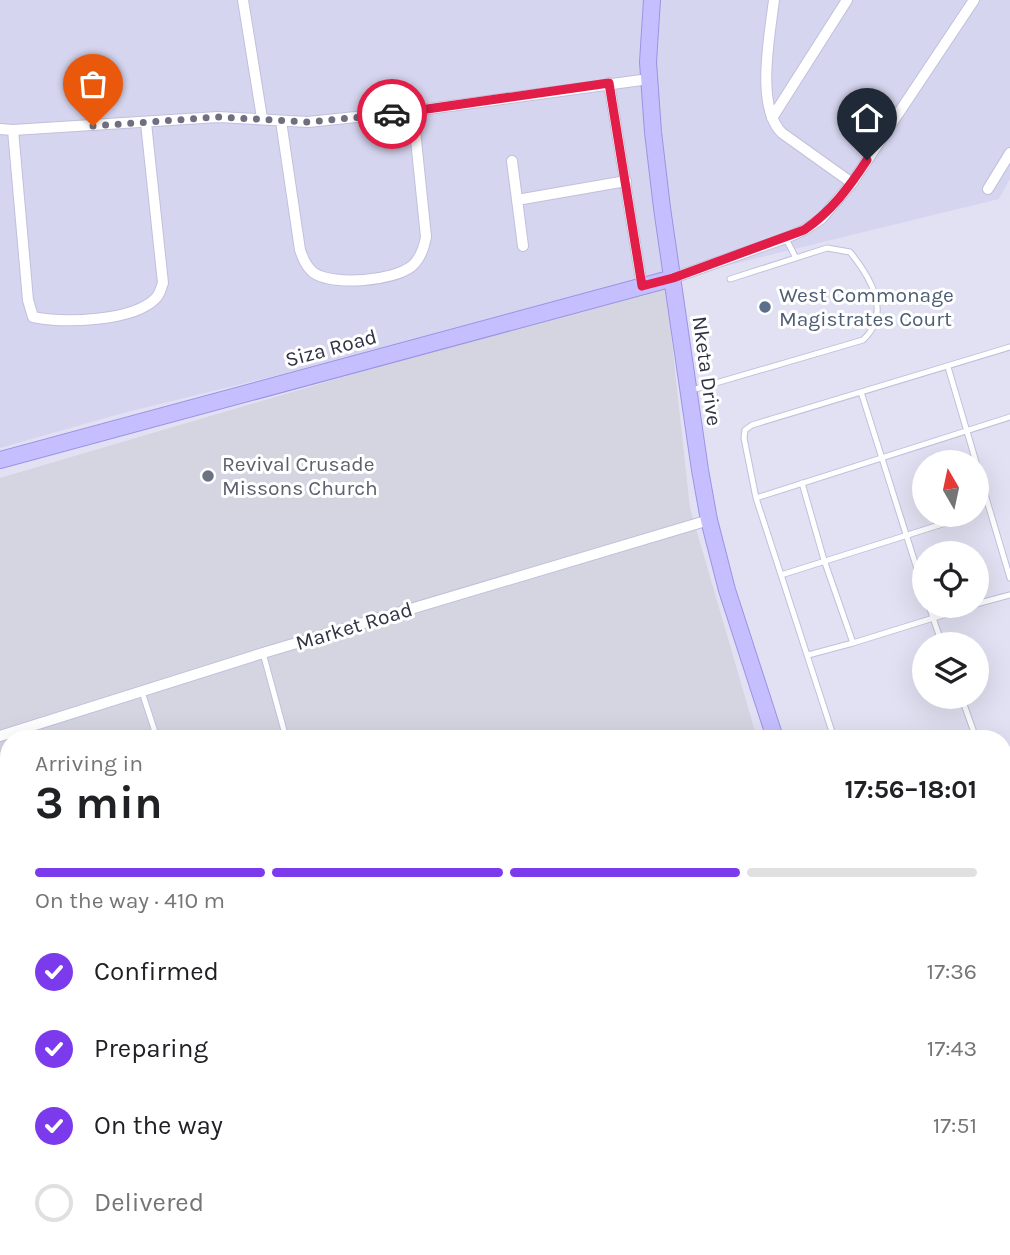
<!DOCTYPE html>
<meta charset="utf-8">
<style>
:root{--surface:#fff;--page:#f2f2f2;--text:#202124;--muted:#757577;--line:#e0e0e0;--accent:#7c3aed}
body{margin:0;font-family:Karla,sans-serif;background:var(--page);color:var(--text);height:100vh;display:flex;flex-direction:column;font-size:26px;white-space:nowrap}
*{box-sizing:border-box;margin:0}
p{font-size:23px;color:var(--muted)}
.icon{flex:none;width:38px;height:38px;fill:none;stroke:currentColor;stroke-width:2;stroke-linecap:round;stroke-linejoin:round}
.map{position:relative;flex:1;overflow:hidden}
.details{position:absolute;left:0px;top:730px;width:1012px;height:527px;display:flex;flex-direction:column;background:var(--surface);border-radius:28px 28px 0 0;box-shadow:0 7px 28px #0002}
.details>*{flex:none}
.needle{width:46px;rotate:351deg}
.buttons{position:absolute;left:912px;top:450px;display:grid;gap:14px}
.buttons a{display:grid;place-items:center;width:77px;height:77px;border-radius:50%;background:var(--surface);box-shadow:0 7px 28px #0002;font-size:35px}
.pin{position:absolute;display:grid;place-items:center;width:60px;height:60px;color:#fff;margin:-72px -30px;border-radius:50% 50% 50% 0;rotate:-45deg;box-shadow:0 0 7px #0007}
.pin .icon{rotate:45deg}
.courier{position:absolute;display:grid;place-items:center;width:70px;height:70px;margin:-35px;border:5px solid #e11d48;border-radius:50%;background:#fff;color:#222;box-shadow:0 2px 9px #0007}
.summary em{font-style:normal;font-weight:700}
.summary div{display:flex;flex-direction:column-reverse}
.summary{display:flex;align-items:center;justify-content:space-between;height:119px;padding:0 35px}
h1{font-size:46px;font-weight:700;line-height:52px}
.bar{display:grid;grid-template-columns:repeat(4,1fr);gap:10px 7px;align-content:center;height:84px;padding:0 35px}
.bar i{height:9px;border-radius:5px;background:var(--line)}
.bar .on{background:var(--accent)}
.bar p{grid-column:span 4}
ol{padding:0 35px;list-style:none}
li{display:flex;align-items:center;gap:21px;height:77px}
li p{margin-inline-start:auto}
li .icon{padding:7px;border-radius:50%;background:var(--accent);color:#fff;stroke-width:4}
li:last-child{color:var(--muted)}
li i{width:38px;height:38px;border:4px solid var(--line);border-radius:50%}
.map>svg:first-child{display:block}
</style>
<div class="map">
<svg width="1010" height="1255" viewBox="0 0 1010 1255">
<rect width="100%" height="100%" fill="#e2e1f3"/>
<path fill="#d6d5ef" d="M0,0H1010V179L999,199L123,413L0,448Z"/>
<path fill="#d4d5e1" d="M666,287L690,508L757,738H9V1248H855L854,1255H0V478L516,326Z"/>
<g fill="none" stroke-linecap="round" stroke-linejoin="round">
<g stroke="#c0c0dd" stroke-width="7">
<path id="lane" d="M786,239L796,258
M948,367L976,462
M692,390L863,340C892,313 871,278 850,252L827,248L730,279
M861,392L924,591
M976,464L1010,578
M802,483L824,560L853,643
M756,498L1010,417
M781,575L974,514
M976,604L1010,595
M929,606L942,644
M263,653L286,738
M808,655L853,643L972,606
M142,692L157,738
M961,696L976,738
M834,738L756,498L744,438L745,430L752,425L1010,347
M1003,789L1010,782
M0,863L9,865"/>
</g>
<g stroke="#c0c0dd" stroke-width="12">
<path id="street" d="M243,0L262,118
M774,0C770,34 755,107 782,133L852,183
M609,83L642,286
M772,118L847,0
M281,121L300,250C303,258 306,267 314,273C335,286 393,281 412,266C421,258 424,248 426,237L413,111
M0,129L13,130L218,117L308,122L413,111L649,79
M13,130L28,300L33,317C63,323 133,322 156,298C160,294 161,288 163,283L146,123
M512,161L523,246
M988,189L1010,153
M517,200L626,181
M673,278L786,238L804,230L821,219L852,183L974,0
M0,736L263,653L709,520
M389,1248L391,1255"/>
</g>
<g stroke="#9a93e5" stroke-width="18">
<path id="secondary" d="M652,0L648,62L653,132L662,208L700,470L709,520L727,590L775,738
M0,460L673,278
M1003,1043L1010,1040
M1003,1065L1010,1062
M1003,1082L1010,1079
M250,1255L277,1248
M334,1255L361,1248
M878,1255L880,1248"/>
</g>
<use href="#lane" stroke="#fff" stroke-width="5"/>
<use href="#street" stroke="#fff" stroke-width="10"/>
<use href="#secondary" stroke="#c6bfff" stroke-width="16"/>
</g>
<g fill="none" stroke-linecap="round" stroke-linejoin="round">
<path stroke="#6f6f81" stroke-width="7" stroke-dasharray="0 12.6" d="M93,126L218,117L309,122L392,114"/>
<path stroke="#e11d48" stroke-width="9" d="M392,114L609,83L642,286L673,278L804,230C831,212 850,186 867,160"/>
</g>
<circle fill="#5c6f8a" stroke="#fff" stroke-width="2.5" cx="765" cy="307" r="7"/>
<circle fill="#6b7280" stroke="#fff" stroke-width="2.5" cx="208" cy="476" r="7"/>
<g text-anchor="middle" stroke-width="6" stroke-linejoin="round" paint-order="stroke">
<g font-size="21" fill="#4e5e75" stroke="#fff" text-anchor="start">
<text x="779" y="302">West Commonage<tspan x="779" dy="24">Magistrates Court</tspan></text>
</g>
<g font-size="21" fill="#313244" stroke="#fff">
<text transform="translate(331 348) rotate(-15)" y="7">Siza Road</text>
<text transform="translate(707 371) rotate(82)" y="7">Nketa Drive</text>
<text transform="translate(354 626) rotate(-17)" y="7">Market Road</text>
</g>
<g font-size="21" fill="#5b616d" stroke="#fff" text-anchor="start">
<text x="222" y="471">Revival Crusade<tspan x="222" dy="24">Missons Church</tspan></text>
</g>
</g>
</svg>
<div class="buttons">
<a><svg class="needle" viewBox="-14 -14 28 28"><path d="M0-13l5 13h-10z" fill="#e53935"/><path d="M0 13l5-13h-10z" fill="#757577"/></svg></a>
<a><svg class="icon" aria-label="locate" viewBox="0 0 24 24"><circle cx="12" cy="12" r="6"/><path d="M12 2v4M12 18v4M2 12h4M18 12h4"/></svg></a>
<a><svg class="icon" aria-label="layers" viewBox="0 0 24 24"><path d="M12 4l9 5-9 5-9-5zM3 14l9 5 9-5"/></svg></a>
</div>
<div class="pin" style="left:93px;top:126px;background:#ea580c"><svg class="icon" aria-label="bag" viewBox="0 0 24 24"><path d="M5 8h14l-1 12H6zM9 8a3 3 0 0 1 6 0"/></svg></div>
<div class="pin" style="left:867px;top:160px;background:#1f2937"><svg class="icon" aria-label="home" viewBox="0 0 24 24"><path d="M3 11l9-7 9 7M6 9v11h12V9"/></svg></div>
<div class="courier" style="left:392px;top:114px"><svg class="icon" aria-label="car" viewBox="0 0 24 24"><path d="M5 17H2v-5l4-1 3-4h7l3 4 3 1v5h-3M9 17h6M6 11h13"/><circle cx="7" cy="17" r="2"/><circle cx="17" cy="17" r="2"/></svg></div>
<section class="details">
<div class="summary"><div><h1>3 min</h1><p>Arriving in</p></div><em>17:56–18:01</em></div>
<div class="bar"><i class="on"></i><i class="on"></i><i class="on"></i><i></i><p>On the way · 410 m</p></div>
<ol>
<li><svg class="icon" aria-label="check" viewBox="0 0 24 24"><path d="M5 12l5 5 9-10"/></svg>Confirmed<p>17:36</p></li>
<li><svg class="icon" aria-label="check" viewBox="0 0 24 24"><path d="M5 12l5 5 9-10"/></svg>Preparing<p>17:43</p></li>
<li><svg class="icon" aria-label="check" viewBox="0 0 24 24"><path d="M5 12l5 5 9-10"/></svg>On the way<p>17:51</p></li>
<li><i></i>Delivered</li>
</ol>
</section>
</div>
